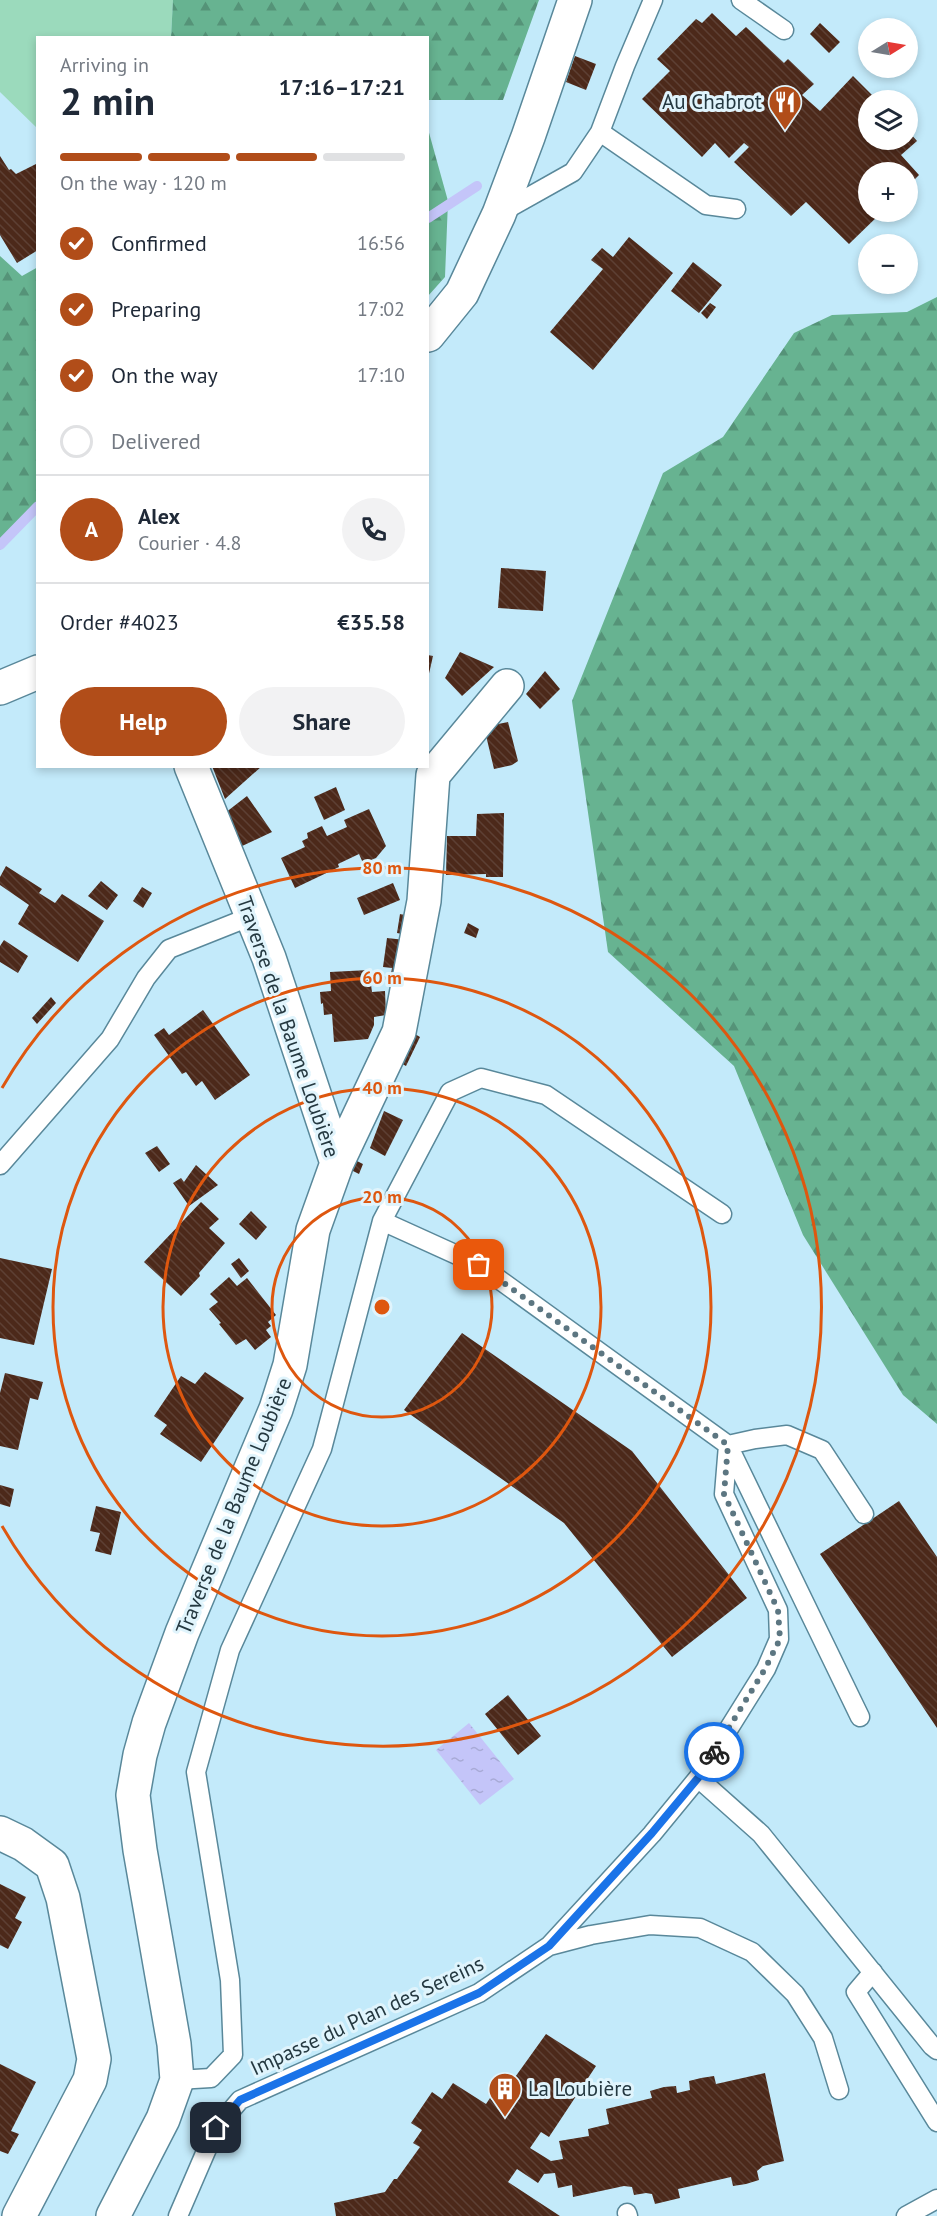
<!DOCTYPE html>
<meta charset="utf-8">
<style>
:root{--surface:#fff;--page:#f2f2f3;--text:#1f2937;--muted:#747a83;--line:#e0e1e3;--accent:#b14d19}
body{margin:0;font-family:"PT Sans",sans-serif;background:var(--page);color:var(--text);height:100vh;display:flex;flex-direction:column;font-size:22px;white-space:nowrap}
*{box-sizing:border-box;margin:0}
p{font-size:20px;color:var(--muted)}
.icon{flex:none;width:33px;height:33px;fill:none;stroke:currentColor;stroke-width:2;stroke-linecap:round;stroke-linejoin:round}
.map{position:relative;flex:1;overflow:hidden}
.drawer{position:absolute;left:36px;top:36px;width:393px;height:732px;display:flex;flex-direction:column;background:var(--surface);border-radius:0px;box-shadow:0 3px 9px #0003}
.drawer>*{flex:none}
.needle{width:39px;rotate:79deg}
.controls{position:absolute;left:858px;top:18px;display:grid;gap:12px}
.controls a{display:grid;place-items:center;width:60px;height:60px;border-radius:50%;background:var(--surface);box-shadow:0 3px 9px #0003;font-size:30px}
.pin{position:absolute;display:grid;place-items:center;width:51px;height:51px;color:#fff;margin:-26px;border-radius:12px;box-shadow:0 3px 9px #0006}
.courier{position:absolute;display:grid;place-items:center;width:60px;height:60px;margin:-30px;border:4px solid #1a73e8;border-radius:50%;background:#fff;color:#222;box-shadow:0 2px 8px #0007}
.headline em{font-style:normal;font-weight:700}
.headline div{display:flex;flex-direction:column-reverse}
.headline{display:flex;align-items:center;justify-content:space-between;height:102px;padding:0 24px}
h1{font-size:39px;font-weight:700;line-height:45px}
.bar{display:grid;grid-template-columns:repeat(4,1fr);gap:9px 6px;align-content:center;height:72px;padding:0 24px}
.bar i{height:8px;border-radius:4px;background:var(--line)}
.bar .selected{background:var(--accent)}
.bar p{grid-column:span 4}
.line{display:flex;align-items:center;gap:15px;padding:0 24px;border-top:2px solid var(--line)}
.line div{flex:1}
.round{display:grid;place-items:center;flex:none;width:63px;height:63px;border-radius:32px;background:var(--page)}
ol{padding:0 24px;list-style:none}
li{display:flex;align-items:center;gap:18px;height:66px}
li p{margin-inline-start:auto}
li .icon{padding:6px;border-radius:50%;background:var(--accent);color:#fff;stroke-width:4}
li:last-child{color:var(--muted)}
li i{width:33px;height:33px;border:3px solid var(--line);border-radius:50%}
.cta{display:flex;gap:12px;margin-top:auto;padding:12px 24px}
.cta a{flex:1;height:69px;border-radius:36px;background:var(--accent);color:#fff;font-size:24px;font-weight:700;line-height:69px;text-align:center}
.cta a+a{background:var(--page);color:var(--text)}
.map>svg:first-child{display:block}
</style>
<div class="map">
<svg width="937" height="2216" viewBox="0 0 937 2216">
<defs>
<pattern id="forest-firs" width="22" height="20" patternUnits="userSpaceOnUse" patternTransform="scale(1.5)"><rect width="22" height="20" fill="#67b391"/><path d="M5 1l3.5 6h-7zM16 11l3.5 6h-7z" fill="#559378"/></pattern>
<pattern id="water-ripples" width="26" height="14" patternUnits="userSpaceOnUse" patternTransform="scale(1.5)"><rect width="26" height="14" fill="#c4c5f9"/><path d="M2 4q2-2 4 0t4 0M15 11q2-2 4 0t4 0" fill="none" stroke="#a8aad6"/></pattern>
<pattern id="building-back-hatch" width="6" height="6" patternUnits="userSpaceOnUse" patternTransform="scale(1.5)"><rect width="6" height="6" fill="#4c291a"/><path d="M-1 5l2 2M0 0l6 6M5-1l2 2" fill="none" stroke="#5d4034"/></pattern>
</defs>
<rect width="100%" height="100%" fill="#c3eafa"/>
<path fill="#9bdabc" d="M0,0H173L171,37L38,38L37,128L0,92Z"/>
<path fill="url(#forest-firs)" d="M173,0H539L503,100H428V38L171,37Z
M428,129L448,201L445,277L428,296Z
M0,256L22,276L38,267L37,508L0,550Z
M937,297V1424L903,1395L803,1235L734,1066L608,952L572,701L663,473L723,437L794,333L832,315L907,312Z"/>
<path fill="url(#water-ripples)" d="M469,1723L514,1779L480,1805L436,1750Z"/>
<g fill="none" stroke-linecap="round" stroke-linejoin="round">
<path stroke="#c4c5f9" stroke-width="10" d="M428,218L477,186
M0,545L38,506"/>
</g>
<path fill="url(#building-back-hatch)" d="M712,13L736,36L746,27L784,63L788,59L814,84L802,95L820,111L853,76L877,100H868V140H908V131L917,141L901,155L919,175L908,186V172H868V212H882L849,244L806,202L791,216L734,162L749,147L744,143L729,158L715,143L702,157L642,99L670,71L657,59L696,19L702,23Z
M820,23L840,42L829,53L810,34Z
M575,56L596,64L586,90L566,82Z
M0,156L9,170L11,169L16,174L38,163V250L17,263L0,235Z
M629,237L673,273L593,370L550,332L603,269L591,260L602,248L613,257Z
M693,262L722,285L699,313L671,291Z
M710,303L716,307L707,319L701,313Z
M501,568L546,571L543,611L498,608Z
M460,652L494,667L462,696L445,678Z
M428,655L433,656L428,678Z
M545,671L560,689L540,709L526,694Z
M508,722L518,761L512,765L494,769L484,727Z
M212,766H262L225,799Z
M336,787L345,810L324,820L314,797Z
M247,796L272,832L240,847L225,813Z
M369,809L386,846L376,858L363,863L359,854L338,864L339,867L295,888L281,858L305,847L302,841L308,838L307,833L322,826L327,836L347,827L344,820Z
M504,813L503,877H486V874L446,875L447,836H476L477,814Z
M6,866L42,889L39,893L55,903L62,894L104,921L78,962L18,924L29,905L0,885V877Z
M101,881L118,895L107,910L88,896Z
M393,883L400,900L364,915L357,898Z
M142,887L152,893L143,908L133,901Z
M400,914L410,916L407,935L397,933Z
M468,923L479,929L476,938L464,933Z
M387,938L405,940L398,974H391L392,968L383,967Z
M4,940L28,956L18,973L0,962V946Z
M369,970L372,992L385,991L386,1015L374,1017V1025L368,1039L334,1042L332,1014L324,1015L323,1003L321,1004L320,992L331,991L330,972Z
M51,997L56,1003L37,1024L32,1018Z
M203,1010L250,1075L215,1100L202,1081L196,1086L186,1072L182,1074L154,1035L164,1028L169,1035Z
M408,1030L420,1037L406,1066L395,1060Z
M384,1111L403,1120L385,1156L370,1148Z
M157,1146L170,1164L159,1172L145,1153Z
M353,1159L363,1164L359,1174L349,1169Z
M196,1165L218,1185L189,1206L173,1183L181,1178L184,1182Z
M201,1202L219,1219L209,1228L225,1243L199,1273L200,1276L181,1296L144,1262Z
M251,1211L267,1227L256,1240L239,1224Z
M0,1258L52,1269L34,1345L0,1338Z
M239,1258L249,1271L241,1278L231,1264Z
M229,1277L237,1286L247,1278L276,1315L268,1322L271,1326L266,1330L271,1337L255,1350L246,1339L236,1345L219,1324L221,1323L209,1309L218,1302L210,1294Z
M462,1333L632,1451L747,1598L672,1657L564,1523L404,1410Z
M205,1372L244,1398L201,1462L160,1434L167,1425L154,1416L181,1376L195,1384Z
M5,1373L43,1382L38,1400L30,1398L18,1450L0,1446V1393Z
M0,1485L14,1489L10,1507L0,1504Z
M899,1501L937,1557V1728L820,1554Z
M96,1506L121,1512L111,1555L95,1551L100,1533L90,1531Z
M508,1695L541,1736L518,1755L485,1714Z
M0,1884L26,1897L15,1918L22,1922L8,1949L0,1945Z
M546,2034L596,2066L549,2137L541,2132L530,2148L551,2161L563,2159L559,2141L589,2136L588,2129L609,2124L606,2109L652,2098L650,2091L664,2087L676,2086L677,2093L690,2090L689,2081L701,2078L714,2076L716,2084L765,2073L784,2161L763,2166L757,2171L759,2180L746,2184L733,2186L731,2177L678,2189L680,2198L655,2204L652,2194L646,2193L634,2195L632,2187L624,2186L573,2197L572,2185L558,2188L555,2173L544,2174L538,2183L517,2169L508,2182L560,2216H336L334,2203L385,2192L394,2179H397L420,2147L413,2143L422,2130L411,2123L432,2092L442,2099L453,2083L486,2104L496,2089L506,2095L515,2081L513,2080Z
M0,2064L36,2082L11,2131L19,2134L8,2154L0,2151Z"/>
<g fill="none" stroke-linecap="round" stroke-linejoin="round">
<g stroke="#59889a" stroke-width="21">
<path id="service" d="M741,0L784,30
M600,132L706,205L736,209
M500,213L573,172L600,132L625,66L653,0
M0,1165L110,1039L146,978L169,949L252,916
M382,1221L479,1265L728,1445L755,1439L787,1435L822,1450L864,1514
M729,1447L860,1717
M698,1778L761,1834L932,2046L937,2050
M549,1946L591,1935L650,1925L700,1928L752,1952L795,1994L823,2038L839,2090
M873,1972L856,1992L937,2122
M177,2080L211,2078L233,2055L230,1980L196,1772L230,1650L322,1449L382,1221L450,1092L481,1078L546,1095L722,1214
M627,2213L628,2216
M178,2216L216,2128L240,2100L479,1993L549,1946L652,1834L698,1778L766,1669L779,1639L778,1610L724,1494L728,1445
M906,2216L937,2199"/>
</g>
<g stroke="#59889a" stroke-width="36">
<path id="minor" d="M428,335L462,293L499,214L528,137L575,0
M0,688L38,672
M337,1163L399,1032L424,901L433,775L507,686
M0,1833L23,1844L52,1865L63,1898L94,2059L90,2080L19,2216
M113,2216L163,2119L177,2080L174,2044L140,1850L133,1795L140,1755L149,1723L182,1633L276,1409L290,1365L313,1230L337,1163L269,958L191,766"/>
</g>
<use href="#service" stroke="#fff" stroke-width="18"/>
<use href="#minor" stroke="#fff" stroke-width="33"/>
</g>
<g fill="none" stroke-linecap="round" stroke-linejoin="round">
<path stroke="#5c7681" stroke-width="6" stroke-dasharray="0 10.8" d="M479,1265L728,1445L724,1494L778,1610L780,1639L765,1669L714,1752"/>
<path stroke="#1a73e8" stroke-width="8" d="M216,2128L240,2100L479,1993L549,1946L652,1833L698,1778L714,1752"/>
</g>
<g fill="none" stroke="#de570f" stroke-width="3">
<circle cx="382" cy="1307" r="110"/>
<circle cx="382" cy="1307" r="219"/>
<circle cx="382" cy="1307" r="329"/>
<path d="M2 1088A439 439 0 1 1 2 1526"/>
</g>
<defs>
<g id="restaurant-pin" transform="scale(1.725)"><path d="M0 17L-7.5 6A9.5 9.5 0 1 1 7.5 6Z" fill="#b14d19" stroke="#e0f4fc"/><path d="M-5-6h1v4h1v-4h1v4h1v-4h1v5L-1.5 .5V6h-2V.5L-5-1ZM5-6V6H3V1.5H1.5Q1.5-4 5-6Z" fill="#fff"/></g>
<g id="building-pin" transform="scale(1.725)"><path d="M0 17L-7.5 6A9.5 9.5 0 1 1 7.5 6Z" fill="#b14d19" stroke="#e0f4fc"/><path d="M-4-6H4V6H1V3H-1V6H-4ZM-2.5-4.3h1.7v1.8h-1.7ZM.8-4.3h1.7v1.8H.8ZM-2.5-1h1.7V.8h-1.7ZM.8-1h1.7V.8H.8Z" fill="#fff"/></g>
</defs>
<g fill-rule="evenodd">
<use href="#restaurant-pin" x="785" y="102"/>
<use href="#building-pin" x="505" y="2089"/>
</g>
<g text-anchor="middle" stroke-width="6" stroke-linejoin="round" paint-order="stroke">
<g font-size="21" fill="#243840" stroke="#e0f4fc" text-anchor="end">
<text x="762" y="109">Au Chabrot</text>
<text x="528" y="2096" text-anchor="start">La Loubière</text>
</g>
<g font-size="21" fill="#243840" stroke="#e0f4fc">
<text transform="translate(288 1027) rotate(71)" y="7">Traverse de la Baume Loubière</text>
<text transform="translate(234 1506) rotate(-68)" y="7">Traverse de la Baume Loubière</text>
<text transform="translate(367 2016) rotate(-25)" y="7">Impasse du Plan des Sereins</text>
</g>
</g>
<circle cx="382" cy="1307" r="9" fill="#de570f" stroke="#e0f4fc" stroke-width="3"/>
<g font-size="18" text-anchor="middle" font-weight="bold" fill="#de570f" stroke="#e0f4fc" stroke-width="6" stroke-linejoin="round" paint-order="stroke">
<text x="382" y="874">80 m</text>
<text x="382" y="984">60 m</text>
<text x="382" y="1094">40 m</text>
<text x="382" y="1203">20 m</text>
</g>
</svg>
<div class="controls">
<a><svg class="needle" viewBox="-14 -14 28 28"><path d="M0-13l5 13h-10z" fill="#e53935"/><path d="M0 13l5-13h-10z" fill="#747a83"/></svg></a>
<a><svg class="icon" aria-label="layers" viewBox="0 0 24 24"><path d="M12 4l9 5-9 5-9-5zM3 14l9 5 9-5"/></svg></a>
<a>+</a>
<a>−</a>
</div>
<div class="pin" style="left:479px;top:1265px;background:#ea580c"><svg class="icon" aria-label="bag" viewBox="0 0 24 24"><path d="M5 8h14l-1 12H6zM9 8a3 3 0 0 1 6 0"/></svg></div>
<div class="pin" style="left:216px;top:2128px;background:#1f2937"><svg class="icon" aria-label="home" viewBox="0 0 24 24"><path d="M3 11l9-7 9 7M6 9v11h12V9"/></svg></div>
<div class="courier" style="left:714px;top:1752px"><svg class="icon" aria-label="bike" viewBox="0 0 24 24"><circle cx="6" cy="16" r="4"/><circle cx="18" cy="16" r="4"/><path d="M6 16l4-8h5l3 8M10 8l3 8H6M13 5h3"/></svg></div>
<section class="drawer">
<div class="headline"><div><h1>2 min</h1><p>Arriving in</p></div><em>17:16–17:21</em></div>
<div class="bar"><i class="selected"></i><i class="selected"></i><i class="selected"></i><i></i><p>On the way · 120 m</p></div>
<ol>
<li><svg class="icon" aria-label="check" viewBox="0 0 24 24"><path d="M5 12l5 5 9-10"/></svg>Confirmed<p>16:56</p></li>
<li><svg class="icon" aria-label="check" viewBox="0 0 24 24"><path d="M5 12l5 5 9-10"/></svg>Preparing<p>17:02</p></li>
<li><svg class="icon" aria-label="check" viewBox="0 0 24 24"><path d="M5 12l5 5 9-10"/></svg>On the way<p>17:10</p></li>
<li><i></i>Delivered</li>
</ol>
<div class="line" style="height:108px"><b class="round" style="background:var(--accent);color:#fff">A</b><div><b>Alex</b><p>Courier · 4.8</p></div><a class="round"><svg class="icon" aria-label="phone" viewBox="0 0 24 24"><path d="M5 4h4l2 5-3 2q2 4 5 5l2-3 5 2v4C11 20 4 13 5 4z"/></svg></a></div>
<div class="line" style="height:78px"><div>Order #4023</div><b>€35.58</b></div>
<div class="cta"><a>Help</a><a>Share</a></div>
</section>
</div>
